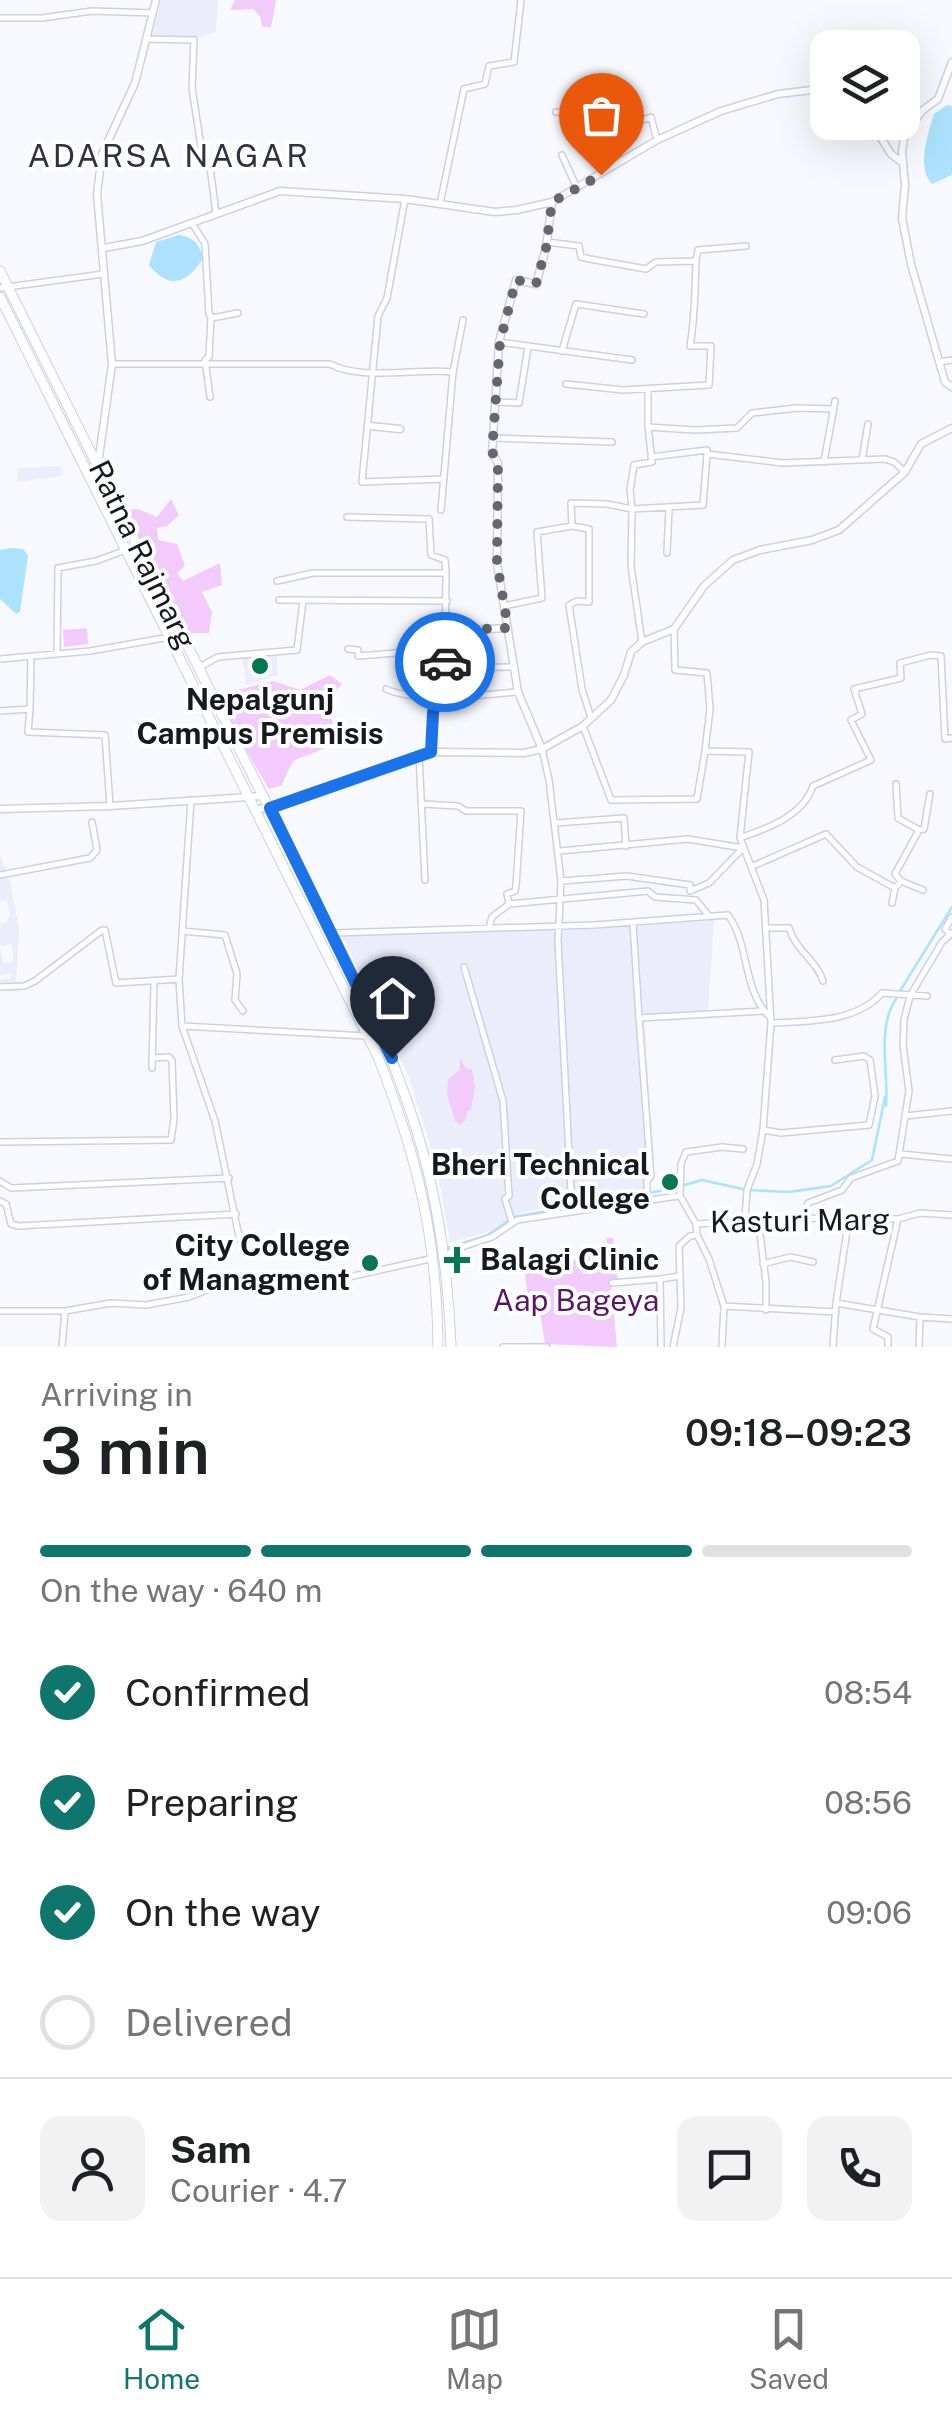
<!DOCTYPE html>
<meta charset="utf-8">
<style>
:root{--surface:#fff;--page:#f2f2f2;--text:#202124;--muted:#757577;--line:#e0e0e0;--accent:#0f766e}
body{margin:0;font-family:"Public Sans",sans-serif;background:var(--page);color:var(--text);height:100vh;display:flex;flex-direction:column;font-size:38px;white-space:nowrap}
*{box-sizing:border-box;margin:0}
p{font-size:32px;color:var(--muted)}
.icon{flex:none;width:55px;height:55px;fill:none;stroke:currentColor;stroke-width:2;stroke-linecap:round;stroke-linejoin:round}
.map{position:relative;height:1347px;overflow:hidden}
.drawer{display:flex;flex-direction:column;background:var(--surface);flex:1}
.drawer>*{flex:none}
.controls{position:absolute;left:810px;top:30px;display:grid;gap:20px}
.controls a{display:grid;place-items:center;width:110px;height:110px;border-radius:20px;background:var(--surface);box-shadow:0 10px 40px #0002;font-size:50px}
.pin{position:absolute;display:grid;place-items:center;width:85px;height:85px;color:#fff;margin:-102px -42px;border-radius:50% 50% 50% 0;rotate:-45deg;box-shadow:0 0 10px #0007}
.pin .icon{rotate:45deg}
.courier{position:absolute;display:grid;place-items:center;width:100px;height:100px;margin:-50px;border:8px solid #1a73e8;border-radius:50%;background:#fff;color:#222;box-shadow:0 2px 12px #0007}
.headline em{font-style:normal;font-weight:600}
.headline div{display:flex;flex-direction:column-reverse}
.headline{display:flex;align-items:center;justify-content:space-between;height:170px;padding:0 40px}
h1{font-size:65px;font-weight:600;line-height:75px}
.bar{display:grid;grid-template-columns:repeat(4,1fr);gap:15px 10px;align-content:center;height:120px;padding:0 40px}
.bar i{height:12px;border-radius:8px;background:var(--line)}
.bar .active{background:var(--accent)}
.bar p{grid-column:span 4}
.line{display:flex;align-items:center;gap:25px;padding:0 40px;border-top:2px solid var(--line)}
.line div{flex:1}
.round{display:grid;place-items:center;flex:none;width:105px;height:105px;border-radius:20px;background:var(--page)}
ol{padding:0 40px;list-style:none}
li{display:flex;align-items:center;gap:30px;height:110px}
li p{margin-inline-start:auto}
li .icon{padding:10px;border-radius:50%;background:var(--accent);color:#fff;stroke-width:4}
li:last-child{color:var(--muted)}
li i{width:55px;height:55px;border:5px solid var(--line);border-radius:50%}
.menu{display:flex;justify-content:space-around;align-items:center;height:140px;border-top:2px solid var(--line);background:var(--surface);font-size:28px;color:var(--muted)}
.menu a{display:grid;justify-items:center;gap:5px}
.menu .active{color:var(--accent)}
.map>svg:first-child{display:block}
</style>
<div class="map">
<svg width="952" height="1347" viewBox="0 0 952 1347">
<rect width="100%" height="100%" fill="#f8f9fe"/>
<path fill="#ebeefa" d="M161,0H218L216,32L195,38L152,37Z
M61,466L62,476L17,482L18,468Z
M277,653L278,675L246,685L242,657Z
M0,854L11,885L19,929L16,985L0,986V980L11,978L10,974L0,975V948L3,963L13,962L12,944L0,946V923H6L10,916L7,900L0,901Z
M714,920L708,1012L645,1020L653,1176L648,1180L649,1189L523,1212L485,1233L450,1242L436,1163L408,1075L342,935L638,926Z"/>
<path fill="#f3cafc" d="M235,0H276L271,28L262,26L260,16L253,9L230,10Z
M171,499L179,515L167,526L157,528L158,540L177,544L185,566L177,573L183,581L220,563L222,585L202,592L212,612L209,633H183L125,510L138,509L157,517Z
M87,628L88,644L64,647L63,630Z
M330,675L342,684L326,702L337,736L330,746L293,761L281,786L269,789L225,714V705L235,697L237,690L274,681L300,690Z
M460,1058L466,1068L472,1070L475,1085L471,1110L467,1111L466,1120L460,1125L455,1121L447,1094L448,1079L460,1070Z
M606,1238H613L618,1281L611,1283L617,1347L545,1344L538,1299H528L524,1264H563L607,1245Z"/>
<path fill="#ace2fd" d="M947,105L952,106V175L932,184C916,167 928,134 934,114Z
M179,235C194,238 199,243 203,258C188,284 168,290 149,265L156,242Z
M12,548L23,549L28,555L20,612L16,614L0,599V550Z"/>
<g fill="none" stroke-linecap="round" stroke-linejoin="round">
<path stroke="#ace2fd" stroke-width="2.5" d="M900,991L952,907
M514,1217L671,1189L702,1180L747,1190L789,1192L831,1186L872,1160L885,1097L886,1106C889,1073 876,1028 896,999
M447,1248L486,1236L508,1221"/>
<g stroke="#cbd0e6" stroke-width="8">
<path id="minor" d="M0,18H42L92,11L153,13
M146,39L194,40L192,88L202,153L210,167L216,213
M556,112L601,115L602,125L631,124L651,117L657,140
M562,155L577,188
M405,199L387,298L378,316L362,482L444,479
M440,204L464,89L485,84L489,66L514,62L521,0
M192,223L205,244L209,314L212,318L238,313
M547,242L579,246L581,257L590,259L646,269L656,262L696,261L698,250L746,246
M0,288L103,274
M499,342L632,360
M562,351L576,304L644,314
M939,362L952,360
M113,364H330C361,381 418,368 453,372L441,510
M453,372L463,320
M566,384L623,390L709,385L711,346H690C695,317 695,291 696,261
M648,390V427
M210,397L205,360L209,357L211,316
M496,402L519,403L528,347
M833,409L797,408L752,413L737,428L695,430L648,427L652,462L634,465L630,490L632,509L703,505L707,454L783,463L885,459L894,462L905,472
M495,438L612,442
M651,457L707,450V454
M862,460L868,424
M824,462L835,401
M347,517L429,519L431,555L445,560L446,573
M667,553L669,508
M277,581L313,573H446L445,668L433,713L431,752
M279,600L447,601
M504,606L542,598L537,532L572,526
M674,629L675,670L707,673L710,709L705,751
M348,649L358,650V656L445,649
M57,654L58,568L96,561L126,550
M0,659L90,651L170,637
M198,668L218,657L297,650L303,600
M445,668L514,667
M386,689C416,703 484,695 517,692
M30,709L28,732L105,735L110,806
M0,711L30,709L31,657
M591,718L582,689L569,605L577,601L589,602V529L572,526L571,503L607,504L632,509L631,566L642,642
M583,726L611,800L697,799L705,751L749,752
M542,749L549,780L561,881L558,941L572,1212
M419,755L425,880
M896,784L898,818L919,830L895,874L901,881
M423,804L458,806L466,811H521L516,886L515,891L507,894L509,904
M555,823L624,818L626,846
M919,830L924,829L930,794
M740,838C768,828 803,816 813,786L871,760L851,720L862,714L854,689L901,678L900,663L931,655L941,656L945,739L952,738
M560,851L688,839L743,848L709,883L690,891V885L627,876L561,881
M753,866L826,834L857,867L895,888L892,903
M0,875L90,858L97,850L92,822
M895,888L901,881L923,890
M633,923L639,1018
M489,928L492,917L509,904L648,891L655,897L696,900L709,916
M766,928H789C796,951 817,961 823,981
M182,931L225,935L237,974L235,1000L243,1011
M334,933L594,925L728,915C750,945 742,989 769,1016
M949,933L945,929L952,917
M464,967L503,1101L509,1196L505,1199L512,1222
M179,979L182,1026L215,1121L240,1241
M0,987L24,986L35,981L102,930H105L116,983L179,979L191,800
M771,1023C807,1021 856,1023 882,993L927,996
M182,1026L366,1036
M152,1068L154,982
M905,1116L952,1111
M763,1130L781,1133L869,1125L875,1096L870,1060L864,1056L835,1060
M0,1142L171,1140L174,1119L172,1061L169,1057L152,1058
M901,1154L952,1159
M0,1181L11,1188L229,1178
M680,1196L681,1164L686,1152L722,1147L743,1149
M0,1201L6,1204L11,1224L19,1226L236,1214
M647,1201V1181L651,1176L639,1018L763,1011
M805,1218L808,1203L842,1190L851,1178L898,1161L909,1091L903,1045L904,1020L910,996L942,942L952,933
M849,1218L836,1303L920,1317L952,1319
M758,1219L766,1282V1310
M745,1220L747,1190L757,1164L763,1130L771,1023L764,900L740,838L749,752
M696,1224L697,1235L709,1259L724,1306L836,1312
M445,1258L453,1250L492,1237L517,1220L671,1197L680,1196L696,1224L805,1218L898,1219L920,1213L952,1215
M763,1264L790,1257L813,1262
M612,1283L660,1279
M0,1311H65L111,1303L146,1305L189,1297L233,1280L353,1276L434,1258
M62,1347L65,1311
M503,1347H547
M661,1347L660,1279L680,1276
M673,1347L681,1308L679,1246L690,1236L697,1235
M722,1347L724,1306
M833,1347L836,1303
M888,1347V1337L873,1329L898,1219
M919,1347L920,1317"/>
</g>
<g stroke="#cbd0e6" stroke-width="9">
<path id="tertiary" d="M952,62L938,99L923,110L905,133L902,151L905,185L902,218L911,264L945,382L952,387
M871,122L891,154L903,163
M104,248L142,241L280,191L405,199L495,212L517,210L552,202L657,140L721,111L778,94L828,88
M370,426L400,429
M98,464L112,364L97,194L102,154L135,83L156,0
M447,631L508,628
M542,749L518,692L497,563L498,463L492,453L499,342L516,280L536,284L546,248L552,202
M256,809L270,808L419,755L431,752L524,753L542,749L583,726L611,700L624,675L631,652L642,642L674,629L704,586L733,560L760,550L812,540L839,530L905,472L921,444L952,428"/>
</g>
<g stroke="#cbd0e6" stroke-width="9">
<path id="secondary" d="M0,809L110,806L263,796"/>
</g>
<g stroke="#cbd0e6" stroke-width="11">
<path id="trunk" d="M0,271L372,1014C424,1129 446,1220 451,1347
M0,297L378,1057C418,1159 437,1237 438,1347"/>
</g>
<use href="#minor" stroke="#fff" stroke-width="5"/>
<use href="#tertiary" stroke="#fff" stroke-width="6"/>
<use href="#secondary" stroke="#fff" stroke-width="6"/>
<use href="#trunk" stroke="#fff" stroke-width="9"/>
</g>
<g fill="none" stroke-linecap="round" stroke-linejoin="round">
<path stroke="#66676e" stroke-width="10" stroke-dasharray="0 18" d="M445,662L447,630L508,628L497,563L498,462L492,452L500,342L516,280L536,284L546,248L552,202L601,175"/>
<path stroke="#1a73e8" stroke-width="12" d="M392,1058L270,808L431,752L433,713L445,662"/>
</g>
<g fill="#067751" stroke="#fff" stroke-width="4">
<circle cx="260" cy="666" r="10"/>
<circle cx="670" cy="1182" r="10"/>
<path d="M452 1245h10v10h10v10h-10v10h-10v-10h-10v-10h10z"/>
<circle cx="370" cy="1263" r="10"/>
</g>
<g text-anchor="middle" stroke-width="8" stroke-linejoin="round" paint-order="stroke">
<g font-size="30" fill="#171920" stroke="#fff">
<text transform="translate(142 555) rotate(64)" y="10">Ratna Rajmarg</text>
<text transform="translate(800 1221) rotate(-1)" y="10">Kasturi Marg</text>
</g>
<g font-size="30" font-weight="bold" fill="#171920" stroke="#fff" text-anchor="end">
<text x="260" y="710" text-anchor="middle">Nepalgunj<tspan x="260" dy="34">Campus Premisis</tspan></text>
<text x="650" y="1175">Bheri Technical<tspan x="650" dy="34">College</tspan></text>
<text x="350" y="1256">City College<tspan x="350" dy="34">of Managment</tspan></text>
<text x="480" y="1270" text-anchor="start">Balagi Clinic</text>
</g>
<g font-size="30" fill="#591667" stroke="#fff">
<text x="576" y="1311">Aap Bageya</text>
</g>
<g font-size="32" letter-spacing="2.5" fill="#2f3244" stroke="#fff">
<text x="169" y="167">ADARSA NAGAR</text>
</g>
</g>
</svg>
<div class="controls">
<a><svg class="icon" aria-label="layers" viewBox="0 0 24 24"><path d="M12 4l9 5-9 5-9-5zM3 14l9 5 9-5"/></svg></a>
</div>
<div class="pin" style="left:601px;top:175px;background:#ea580c"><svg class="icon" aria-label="bag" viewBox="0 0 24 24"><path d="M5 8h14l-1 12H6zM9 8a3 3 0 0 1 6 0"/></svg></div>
<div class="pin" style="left:392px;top:1058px;background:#1f2937"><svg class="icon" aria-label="home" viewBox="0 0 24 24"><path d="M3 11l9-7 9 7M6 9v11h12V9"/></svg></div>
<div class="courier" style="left:445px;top:662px"><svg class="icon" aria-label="car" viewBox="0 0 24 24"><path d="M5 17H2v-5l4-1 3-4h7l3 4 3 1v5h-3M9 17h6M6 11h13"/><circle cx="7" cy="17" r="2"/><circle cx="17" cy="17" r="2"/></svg></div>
</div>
<section class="drawer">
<div class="headline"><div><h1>3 min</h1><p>Arriving in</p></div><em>09:18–09:23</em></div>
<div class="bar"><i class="active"></i><i class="active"></i><i class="active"></i><i></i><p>On the way · 640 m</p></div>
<ol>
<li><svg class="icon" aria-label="check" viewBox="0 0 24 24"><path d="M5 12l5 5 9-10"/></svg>Confirmed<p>08:54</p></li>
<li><svg class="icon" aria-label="check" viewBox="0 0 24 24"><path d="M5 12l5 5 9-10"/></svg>Preparing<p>08:56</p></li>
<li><svg class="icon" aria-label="check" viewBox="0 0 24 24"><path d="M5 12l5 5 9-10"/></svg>On the way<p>09:06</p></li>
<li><i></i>Delivered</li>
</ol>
<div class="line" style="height:180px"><a class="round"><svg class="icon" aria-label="person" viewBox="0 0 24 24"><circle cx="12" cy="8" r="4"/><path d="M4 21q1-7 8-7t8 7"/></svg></a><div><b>Sam</b><p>Courier · 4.7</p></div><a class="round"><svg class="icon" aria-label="chat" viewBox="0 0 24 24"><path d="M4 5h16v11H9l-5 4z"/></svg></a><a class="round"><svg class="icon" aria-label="phone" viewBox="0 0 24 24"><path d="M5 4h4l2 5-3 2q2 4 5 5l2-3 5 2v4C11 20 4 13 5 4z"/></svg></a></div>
</section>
<nav class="menu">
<a class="active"><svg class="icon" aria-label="home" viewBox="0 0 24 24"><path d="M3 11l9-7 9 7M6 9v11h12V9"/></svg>Home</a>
<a><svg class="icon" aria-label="map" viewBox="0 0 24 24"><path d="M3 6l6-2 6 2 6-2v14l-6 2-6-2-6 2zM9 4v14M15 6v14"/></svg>Map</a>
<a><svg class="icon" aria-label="saved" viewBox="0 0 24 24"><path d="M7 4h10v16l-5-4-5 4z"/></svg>Saved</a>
</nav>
